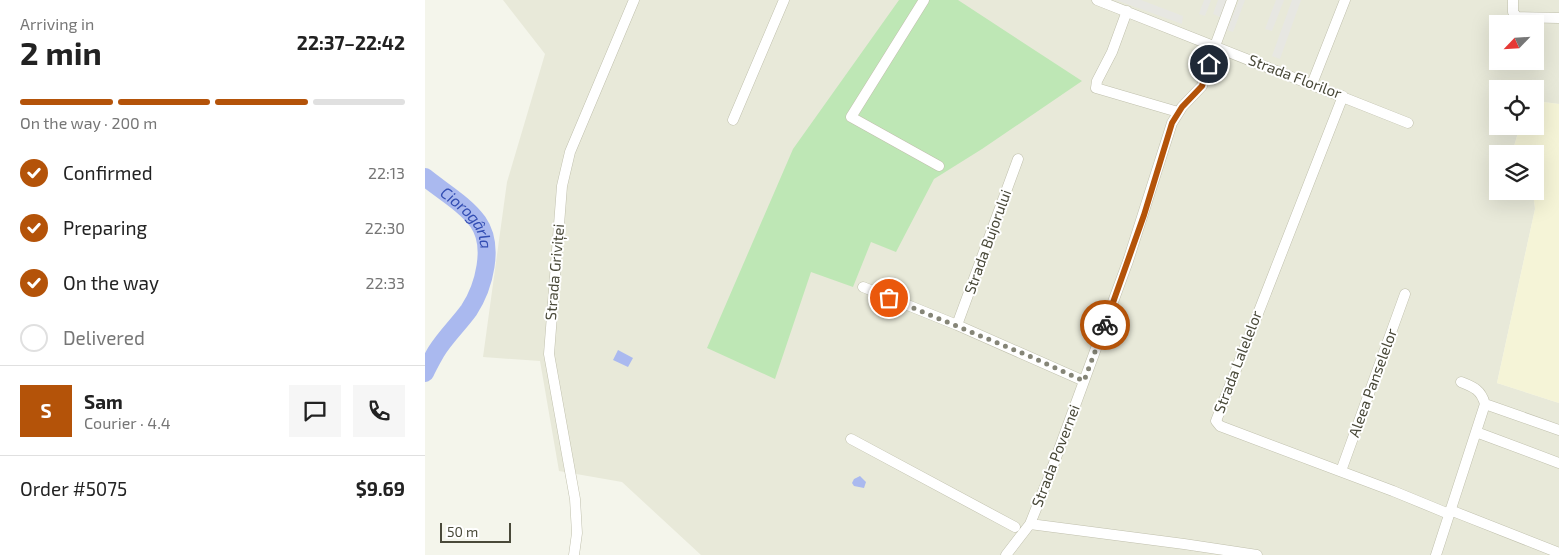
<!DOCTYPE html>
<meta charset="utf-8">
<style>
:root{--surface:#fff;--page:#f6f6f6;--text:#222;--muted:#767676;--line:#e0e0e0;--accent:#b45309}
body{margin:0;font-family:"Exo 2",sans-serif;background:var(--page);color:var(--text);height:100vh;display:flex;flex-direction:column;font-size:19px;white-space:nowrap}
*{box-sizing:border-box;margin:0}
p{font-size:16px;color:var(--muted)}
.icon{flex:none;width:28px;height:28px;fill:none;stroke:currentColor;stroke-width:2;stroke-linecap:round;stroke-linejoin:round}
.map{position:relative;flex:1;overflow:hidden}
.side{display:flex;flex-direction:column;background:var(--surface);width:425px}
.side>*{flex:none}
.needle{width:32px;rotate:245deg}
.fabs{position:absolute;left:1064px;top:15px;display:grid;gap:10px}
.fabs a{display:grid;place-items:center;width:55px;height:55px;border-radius:0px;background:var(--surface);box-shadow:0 5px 20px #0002;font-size:25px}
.scale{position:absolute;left:15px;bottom:12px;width:71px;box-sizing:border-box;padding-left:5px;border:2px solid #494939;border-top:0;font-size:14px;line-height:18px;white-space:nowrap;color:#494939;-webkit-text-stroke:4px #fff;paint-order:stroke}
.pin{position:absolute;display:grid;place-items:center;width:42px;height:42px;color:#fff;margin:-21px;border:2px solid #fff;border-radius:50%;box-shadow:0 1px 5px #0007}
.courier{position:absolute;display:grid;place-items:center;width:50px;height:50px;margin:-25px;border:4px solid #b45309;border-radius:50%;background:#fff;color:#222;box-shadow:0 1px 6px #0007}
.overview em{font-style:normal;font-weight:700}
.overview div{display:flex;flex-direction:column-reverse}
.overview{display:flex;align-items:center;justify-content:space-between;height:85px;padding:0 20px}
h1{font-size:32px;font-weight:700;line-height:38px}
.bar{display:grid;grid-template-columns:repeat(4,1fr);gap:8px 5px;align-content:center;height:60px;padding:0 20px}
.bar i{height:6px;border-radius:4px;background:var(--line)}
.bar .current{background:var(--accent)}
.bar p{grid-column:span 4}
.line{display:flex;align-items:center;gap:12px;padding:0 20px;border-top:1px solid var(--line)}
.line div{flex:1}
.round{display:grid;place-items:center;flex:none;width:52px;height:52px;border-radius:0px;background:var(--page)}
ol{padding:0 20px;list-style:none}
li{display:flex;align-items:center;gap:15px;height:55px}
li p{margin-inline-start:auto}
li .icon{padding:5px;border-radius:50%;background:var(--accent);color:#fff;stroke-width:4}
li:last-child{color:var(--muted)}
li i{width:28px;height:28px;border:2px solid var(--line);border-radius:50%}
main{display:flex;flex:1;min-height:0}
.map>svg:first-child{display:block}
</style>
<main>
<section class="side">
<div class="overview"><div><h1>2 min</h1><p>Arriving in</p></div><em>22:37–22:42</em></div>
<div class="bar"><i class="current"></i><i class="current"></i><i class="current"></i><i></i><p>On the way · 200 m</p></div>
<ol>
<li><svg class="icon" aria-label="check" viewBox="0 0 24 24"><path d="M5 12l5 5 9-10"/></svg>Confirmed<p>22:13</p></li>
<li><svg class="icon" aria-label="check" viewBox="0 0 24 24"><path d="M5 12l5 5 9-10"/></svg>Preparing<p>22:30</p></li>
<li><svg class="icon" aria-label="check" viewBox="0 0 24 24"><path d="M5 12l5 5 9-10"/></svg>On the way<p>22:33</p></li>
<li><i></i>Delivered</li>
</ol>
<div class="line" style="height:90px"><b class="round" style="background:var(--accent);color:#fff">S</b><div><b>Sam</b><p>Courier · 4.4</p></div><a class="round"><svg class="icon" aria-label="chat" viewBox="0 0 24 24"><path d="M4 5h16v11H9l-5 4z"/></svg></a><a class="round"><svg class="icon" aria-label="phone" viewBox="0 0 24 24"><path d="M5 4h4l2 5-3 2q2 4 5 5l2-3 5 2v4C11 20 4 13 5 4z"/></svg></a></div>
<div class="line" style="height:65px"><div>Order #5075</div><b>$9.69</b></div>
</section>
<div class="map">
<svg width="1134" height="555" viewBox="0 0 1134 555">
<rect width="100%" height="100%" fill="#f4f5eb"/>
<path fill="#e8e9d9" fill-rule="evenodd" d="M78,0H1134V104L1110,101V89H1072V126H1095L1087,153L1089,154H1072V191H1108L1110,209L1072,383L1134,403V555H276L197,482L134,471L115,361L58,357L82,182L120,54ZM1072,24H1110V61H1072Z"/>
<path fill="#f5f4d7" d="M1110,101L1134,104V403L1072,383L1110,209L1108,191H1110V154L1087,153L1095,126H1110Z"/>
<path fill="#bee7b5" d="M474,0H533L657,81L557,149L509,179L471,252L446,242L428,287L386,272L350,379L282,348L368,149Z"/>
<path fill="#e7e7e2" d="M691,0H716L758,16L757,24Z
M779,0H786L780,16L774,14Z
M793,0H802L795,17L788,14Z
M814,0H820L808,32L802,30Z
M851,0H859L847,31L840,29Z
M867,0H876L855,59L847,56Z"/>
<path fill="#aab9ef" d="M193,350L208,358L203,367L188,360Z
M435,476L441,482L439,488L429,486L427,483L429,479Z"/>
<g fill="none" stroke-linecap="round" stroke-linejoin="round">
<path stroke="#aab9ef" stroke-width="18" id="s1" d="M0,177C17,191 40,204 53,222C70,246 59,287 44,310C34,324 20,337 11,352C7,359 3,366 0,373"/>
<g stroke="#c0c0ad" stroke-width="11">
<path id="street" d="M499,0L426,117L514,166
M672,0L983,123
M1088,0V12L1092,17L1134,18
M702,11L687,52L672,81L671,88L753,112
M887,84L920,0
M918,96L791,421L795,426L968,491L1024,514
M308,120L359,0
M438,287L532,325L659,381
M532,325L593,159
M1060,404L1134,430
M1051,432L1134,463
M426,439L590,527
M916,471L980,294
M1025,510L1134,553
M605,524L759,544L832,555
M149,555L152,533L150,499L124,354L137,186L145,152L209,0
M581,555L605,524L625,474L703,261L747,123L757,107L777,86L790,46L807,0
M1011,555L1060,404C1056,390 1049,387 1036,382"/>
</g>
<use href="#street" stroke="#fff" stroke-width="10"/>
</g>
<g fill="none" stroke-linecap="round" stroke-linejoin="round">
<path stroke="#858577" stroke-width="5" stroke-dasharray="0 9" d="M464,298L604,356L659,381L680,325"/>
<path stroke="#b45309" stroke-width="6" d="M680,325L719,215L747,123L757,107L777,86L784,64"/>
</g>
<g text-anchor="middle" stroke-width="4" stroke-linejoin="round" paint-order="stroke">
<g font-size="15" fill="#494939" stroke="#fff">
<text transform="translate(870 77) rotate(21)" y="5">Strada Florilor</text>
<text transform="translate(563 242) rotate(-70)" y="5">Strada Bujorului</text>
<text transform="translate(130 272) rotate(-85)" y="5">Strada Griviței</text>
<text transform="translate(813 362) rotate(-69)" y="5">Strada Lalelelor</text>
<text transform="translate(948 383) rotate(-70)" y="5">Aleea Panselelor</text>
<text transform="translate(631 456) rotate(-69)" y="5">Strada Povernei</text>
</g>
<g font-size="16" font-style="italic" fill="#334eb3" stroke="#fff">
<text dy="6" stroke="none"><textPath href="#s1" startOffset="60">Ciorogârla</textPath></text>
</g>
</g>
</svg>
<div class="fabs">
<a><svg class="needle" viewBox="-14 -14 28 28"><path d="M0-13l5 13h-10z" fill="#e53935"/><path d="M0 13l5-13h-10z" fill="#767676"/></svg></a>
<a><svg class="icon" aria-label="locate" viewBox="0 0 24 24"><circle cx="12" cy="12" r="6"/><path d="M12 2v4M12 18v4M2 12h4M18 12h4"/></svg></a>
<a><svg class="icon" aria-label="layers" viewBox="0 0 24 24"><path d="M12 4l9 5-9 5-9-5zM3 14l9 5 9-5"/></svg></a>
</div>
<div class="scale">50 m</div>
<div class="pin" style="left:464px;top:298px;background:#ea580c"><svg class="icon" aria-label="bag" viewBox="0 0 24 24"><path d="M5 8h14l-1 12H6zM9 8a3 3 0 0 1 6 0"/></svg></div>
<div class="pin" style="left:784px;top:64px;background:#1f2937"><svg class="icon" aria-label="home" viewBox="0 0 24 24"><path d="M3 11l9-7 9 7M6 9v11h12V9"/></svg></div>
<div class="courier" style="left:680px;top:325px"><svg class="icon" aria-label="bike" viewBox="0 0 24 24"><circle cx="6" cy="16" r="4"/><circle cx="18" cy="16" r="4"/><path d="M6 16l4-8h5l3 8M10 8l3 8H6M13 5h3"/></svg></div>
</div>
</main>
